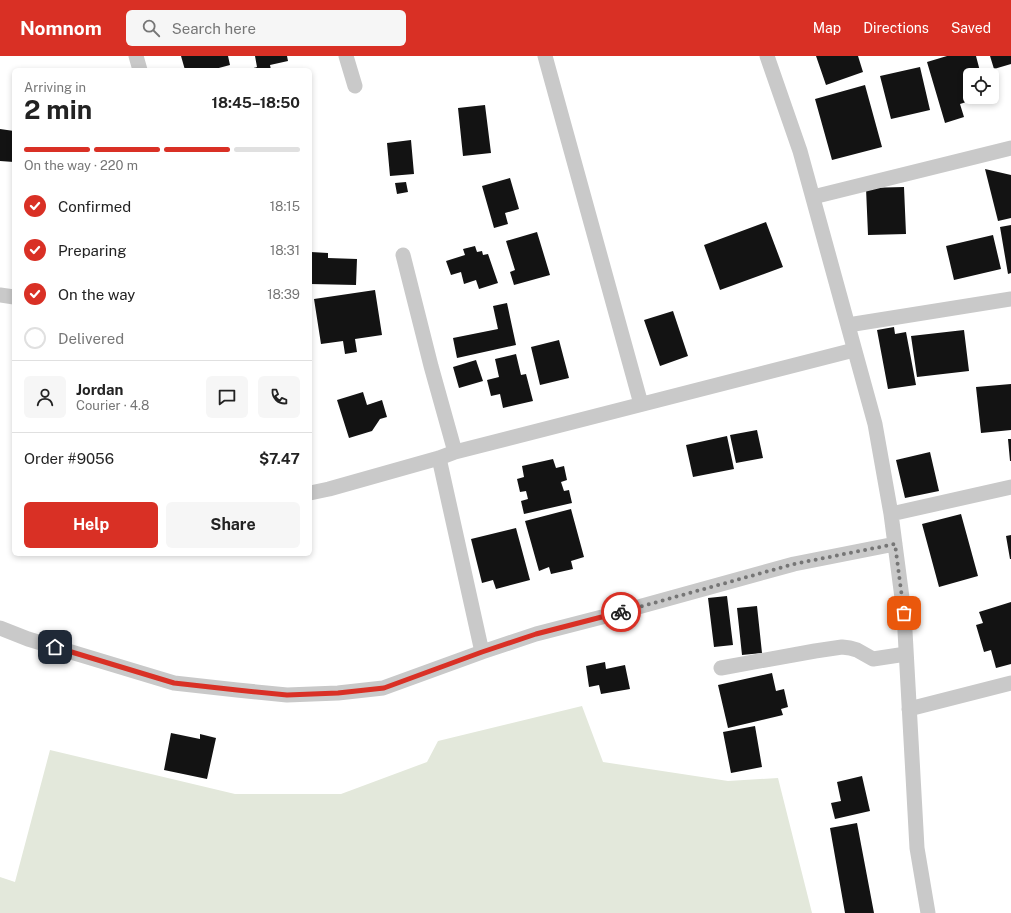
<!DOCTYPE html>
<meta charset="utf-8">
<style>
:root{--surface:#fff;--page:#f6f6f6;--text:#222;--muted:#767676;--line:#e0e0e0;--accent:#d93025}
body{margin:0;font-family:"Public Sans",sans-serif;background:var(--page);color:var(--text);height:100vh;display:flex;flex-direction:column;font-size:15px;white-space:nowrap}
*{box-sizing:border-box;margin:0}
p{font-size:13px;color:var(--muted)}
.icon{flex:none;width:22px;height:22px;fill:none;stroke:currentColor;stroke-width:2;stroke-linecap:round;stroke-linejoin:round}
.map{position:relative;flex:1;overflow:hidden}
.details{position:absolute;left:12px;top:12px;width:300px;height:488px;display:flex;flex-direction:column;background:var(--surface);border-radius:6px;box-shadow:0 2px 6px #0003}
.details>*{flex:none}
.fabs{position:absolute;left:963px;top:12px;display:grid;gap:8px}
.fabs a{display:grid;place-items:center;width:36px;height:36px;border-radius:6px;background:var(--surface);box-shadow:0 2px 6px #0003;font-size:20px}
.pin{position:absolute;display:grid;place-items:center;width:34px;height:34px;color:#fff;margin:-17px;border-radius:8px;box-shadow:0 2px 6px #0006}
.courier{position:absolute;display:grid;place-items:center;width:40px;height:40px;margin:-20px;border:3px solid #d93025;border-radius:50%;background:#fff;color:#222;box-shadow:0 1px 5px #0007}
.overview em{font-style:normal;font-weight:700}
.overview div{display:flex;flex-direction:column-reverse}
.overview{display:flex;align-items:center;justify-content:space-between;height:68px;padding:0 12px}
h1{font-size:26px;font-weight:700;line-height:30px}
.bar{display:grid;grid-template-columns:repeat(4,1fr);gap:6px 4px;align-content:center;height:48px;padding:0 12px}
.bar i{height:5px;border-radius:3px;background:var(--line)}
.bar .on{background:var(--accent)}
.bar p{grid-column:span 4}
.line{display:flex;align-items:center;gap:10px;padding:0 12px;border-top:1px solid var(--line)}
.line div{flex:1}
.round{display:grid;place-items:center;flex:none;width:42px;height:42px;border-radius:6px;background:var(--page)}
ol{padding:0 12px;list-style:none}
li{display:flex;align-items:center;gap:12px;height:44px}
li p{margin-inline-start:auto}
li .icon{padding:4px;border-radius:50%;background:var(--accent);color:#fff;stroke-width:4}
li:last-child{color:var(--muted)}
li i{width:22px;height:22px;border:2px solid var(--line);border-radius:50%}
.cta{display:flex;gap:8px;margin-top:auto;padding:8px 12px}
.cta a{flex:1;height:46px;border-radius:6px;background:var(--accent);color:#fff;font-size:16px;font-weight:700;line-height:46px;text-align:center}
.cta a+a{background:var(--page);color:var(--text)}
header{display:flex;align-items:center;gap:24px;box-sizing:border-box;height:56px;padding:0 20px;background:var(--accent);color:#fff}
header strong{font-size:19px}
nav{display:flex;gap:22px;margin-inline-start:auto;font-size:14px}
.search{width:280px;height:36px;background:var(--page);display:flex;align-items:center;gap:10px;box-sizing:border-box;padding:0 14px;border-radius:6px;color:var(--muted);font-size:15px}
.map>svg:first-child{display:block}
</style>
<header>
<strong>Nomnom</strong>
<div class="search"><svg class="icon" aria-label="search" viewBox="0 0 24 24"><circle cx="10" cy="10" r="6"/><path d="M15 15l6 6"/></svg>Search here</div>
<nav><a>Map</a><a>Directions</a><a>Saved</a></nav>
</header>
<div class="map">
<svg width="1011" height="857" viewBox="0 0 1011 857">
<rect width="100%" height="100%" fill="#fff"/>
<path fill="#e3e8db" d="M582,650L603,706L728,725L778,722L812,857H0V821L15,826L50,694L235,738H341L427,706L438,685Z"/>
<path fill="#131313" d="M181,0H228L230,9L215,13V14H197L196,12L185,14Z
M255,0H287L288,5L270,9L271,14H247L257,11Z
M816,0H858L863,16L826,29Z
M947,0H976L981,19H970V41H982L960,48L964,61L945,67L927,6Z
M990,0H1011V8L994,13Z
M920,11L930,54L891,63L880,20Z
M865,29L882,91L832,104L815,43Z
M485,49L491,97L463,100L458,52Z
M0,73L14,75V106L0,105Z
M411,84L414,118L390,120L387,87Z
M985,113L1011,119V162L998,165Z
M510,122L519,153L505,157L508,168L494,172L482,130Z
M406,126L408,136L397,138L395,127Z
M904,131L906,178L868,179L866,132Z
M766,166L783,211L720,234L704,189Z
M1011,169V217L1008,218L1000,171Z
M537,176L550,219L514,229L510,216L515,214L506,185Z
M993,179L1001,213L954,224L946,190Z
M475,190L477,196L482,195L483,199L488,198L498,227L479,233L476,224L464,228L461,216L451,219L446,205L465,199L463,193Z
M311,196L328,197V202L357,203L356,229L310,228Z
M375,234L382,279L355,283L357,296L345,298L343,285L321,288L314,243Z
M507,247L516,289L457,302L453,282L498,273L493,250Z
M673,255L688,300L660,310L644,264Z
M894,271L895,278L906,276L916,329L888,333L877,274Z
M964,274L969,315L917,321L911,280Z
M559,284L569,322L540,329L531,291Z
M516,298L521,319L526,318L533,345L503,352L500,338L491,340L487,324L499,321L495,303Z
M476,304L483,325L459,332L453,311Z
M1011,328V374L981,377L976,331Z
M363,336L367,349L382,344L387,361L380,363L372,375L349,382L337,344Z
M757,374L763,402L736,407L730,379Z
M727,380L734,413L693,421L686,389Z
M1008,383H1011V405H1010Z
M930,396L939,435L905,442L896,404Z
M553,403L556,412L564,410L567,424L561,426L564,435L569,434L572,447L524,458L521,445L528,443L526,435L520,436L517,423L524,421L522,410Z
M571,453L584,501L571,505L573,513L551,518L549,511L539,515L525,465Z
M961,458L978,520L939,531L922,468Z
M516,472L530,524L496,533L493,524L482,527L471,483Z
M1011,479V503H1010L1006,480Z
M727,540L733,589L714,591L708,542Z
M1011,546V608L996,612L991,594L984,596L976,569L983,567L979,556Z
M757,550L762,597L742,599L737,552Z
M605,606L606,613L625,609L630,633L601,638L599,629L589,631L586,610Z
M772,617L776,635L784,633L788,651L781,653L783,659L728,672L718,629Z
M755,670L762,711L731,717L723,676Z
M171,677L200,683V678L216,682L207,723L164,714Z
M862,720L870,755L835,763L831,747L841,745L837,726Z
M857,767L874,857H845L830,772Z"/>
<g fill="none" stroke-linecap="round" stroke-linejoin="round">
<path stroke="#c9c9c9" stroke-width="15" d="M136,0L140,14
M346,0L355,30
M545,0L641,348
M767,0L800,95L875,368L891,458L904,557L917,792L928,857
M813,141L1011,92
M403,199L431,310L455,396
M0,239L14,241
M848,269L1011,243
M439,402L482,596
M310,437L329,433L439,402L455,396L854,294
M891,458L1011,431
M0,572L28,583L174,627L237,634L287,639L338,637L383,632L482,596L536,578L602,561L794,508L895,488
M721,612L815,595L842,591L850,592L857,594L873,603L906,598
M909,653L1011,627"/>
</g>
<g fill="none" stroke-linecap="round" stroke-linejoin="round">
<path stroke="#767676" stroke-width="4" stroke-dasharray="0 7.2" d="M621,556L794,508L895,488L904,557"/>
<path stroke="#d93025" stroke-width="5" d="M55,591L174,627L237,634L287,639L338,637L384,632L482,596L536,578L621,556"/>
</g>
</svg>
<div class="fabs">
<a><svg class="icon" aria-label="locate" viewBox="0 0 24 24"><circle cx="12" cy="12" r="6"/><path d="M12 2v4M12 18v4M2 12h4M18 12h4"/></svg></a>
</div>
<div class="pin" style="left:904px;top:557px;background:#ea580c"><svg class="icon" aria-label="bag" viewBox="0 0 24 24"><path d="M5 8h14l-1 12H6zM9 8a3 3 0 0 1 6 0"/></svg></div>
<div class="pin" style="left:55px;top:591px;background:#1f2937"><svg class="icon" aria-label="home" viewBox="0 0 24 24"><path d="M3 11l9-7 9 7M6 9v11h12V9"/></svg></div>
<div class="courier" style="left:621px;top:556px"><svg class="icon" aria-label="bike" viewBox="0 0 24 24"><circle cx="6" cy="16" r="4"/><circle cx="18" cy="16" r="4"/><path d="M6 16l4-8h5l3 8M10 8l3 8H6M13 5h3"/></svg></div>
<section class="details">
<div class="overview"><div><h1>2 min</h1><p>Arriving in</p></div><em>18:45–18:50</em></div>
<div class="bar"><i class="on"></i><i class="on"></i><i class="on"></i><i></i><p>On the way · 220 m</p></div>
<ol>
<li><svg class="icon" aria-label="check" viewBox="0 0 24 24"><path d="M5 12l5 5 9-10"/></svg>Confirmed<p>18:15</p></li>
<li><svg class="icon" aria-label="check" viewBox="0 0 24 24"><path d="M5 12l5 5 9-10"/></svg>Preparing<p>18:31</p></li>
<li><svg class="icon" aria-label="check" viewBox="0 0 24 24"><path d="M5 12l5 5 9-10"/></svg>On the way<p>18:39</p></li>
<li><i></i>Delivered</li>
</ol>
<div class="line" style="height:72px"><a class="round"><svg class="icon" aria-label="person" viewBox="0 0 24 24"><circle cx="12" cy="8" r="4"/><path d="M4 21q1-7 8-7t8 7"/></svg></a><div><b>Jordan</b><p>Courier · 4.8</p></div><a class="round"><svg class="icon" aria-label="chat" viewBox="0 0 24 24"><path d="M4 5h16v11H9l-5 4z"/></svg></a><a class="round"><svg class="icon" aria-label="phone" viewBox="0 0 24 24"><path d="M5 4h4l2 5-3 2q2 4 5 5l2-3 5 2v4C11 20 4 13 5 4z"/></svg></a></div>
<div class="line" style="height:52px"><div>Order #9056</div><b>$7.47</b></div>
<div class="cta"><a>Help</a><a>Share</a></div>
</section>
</div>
